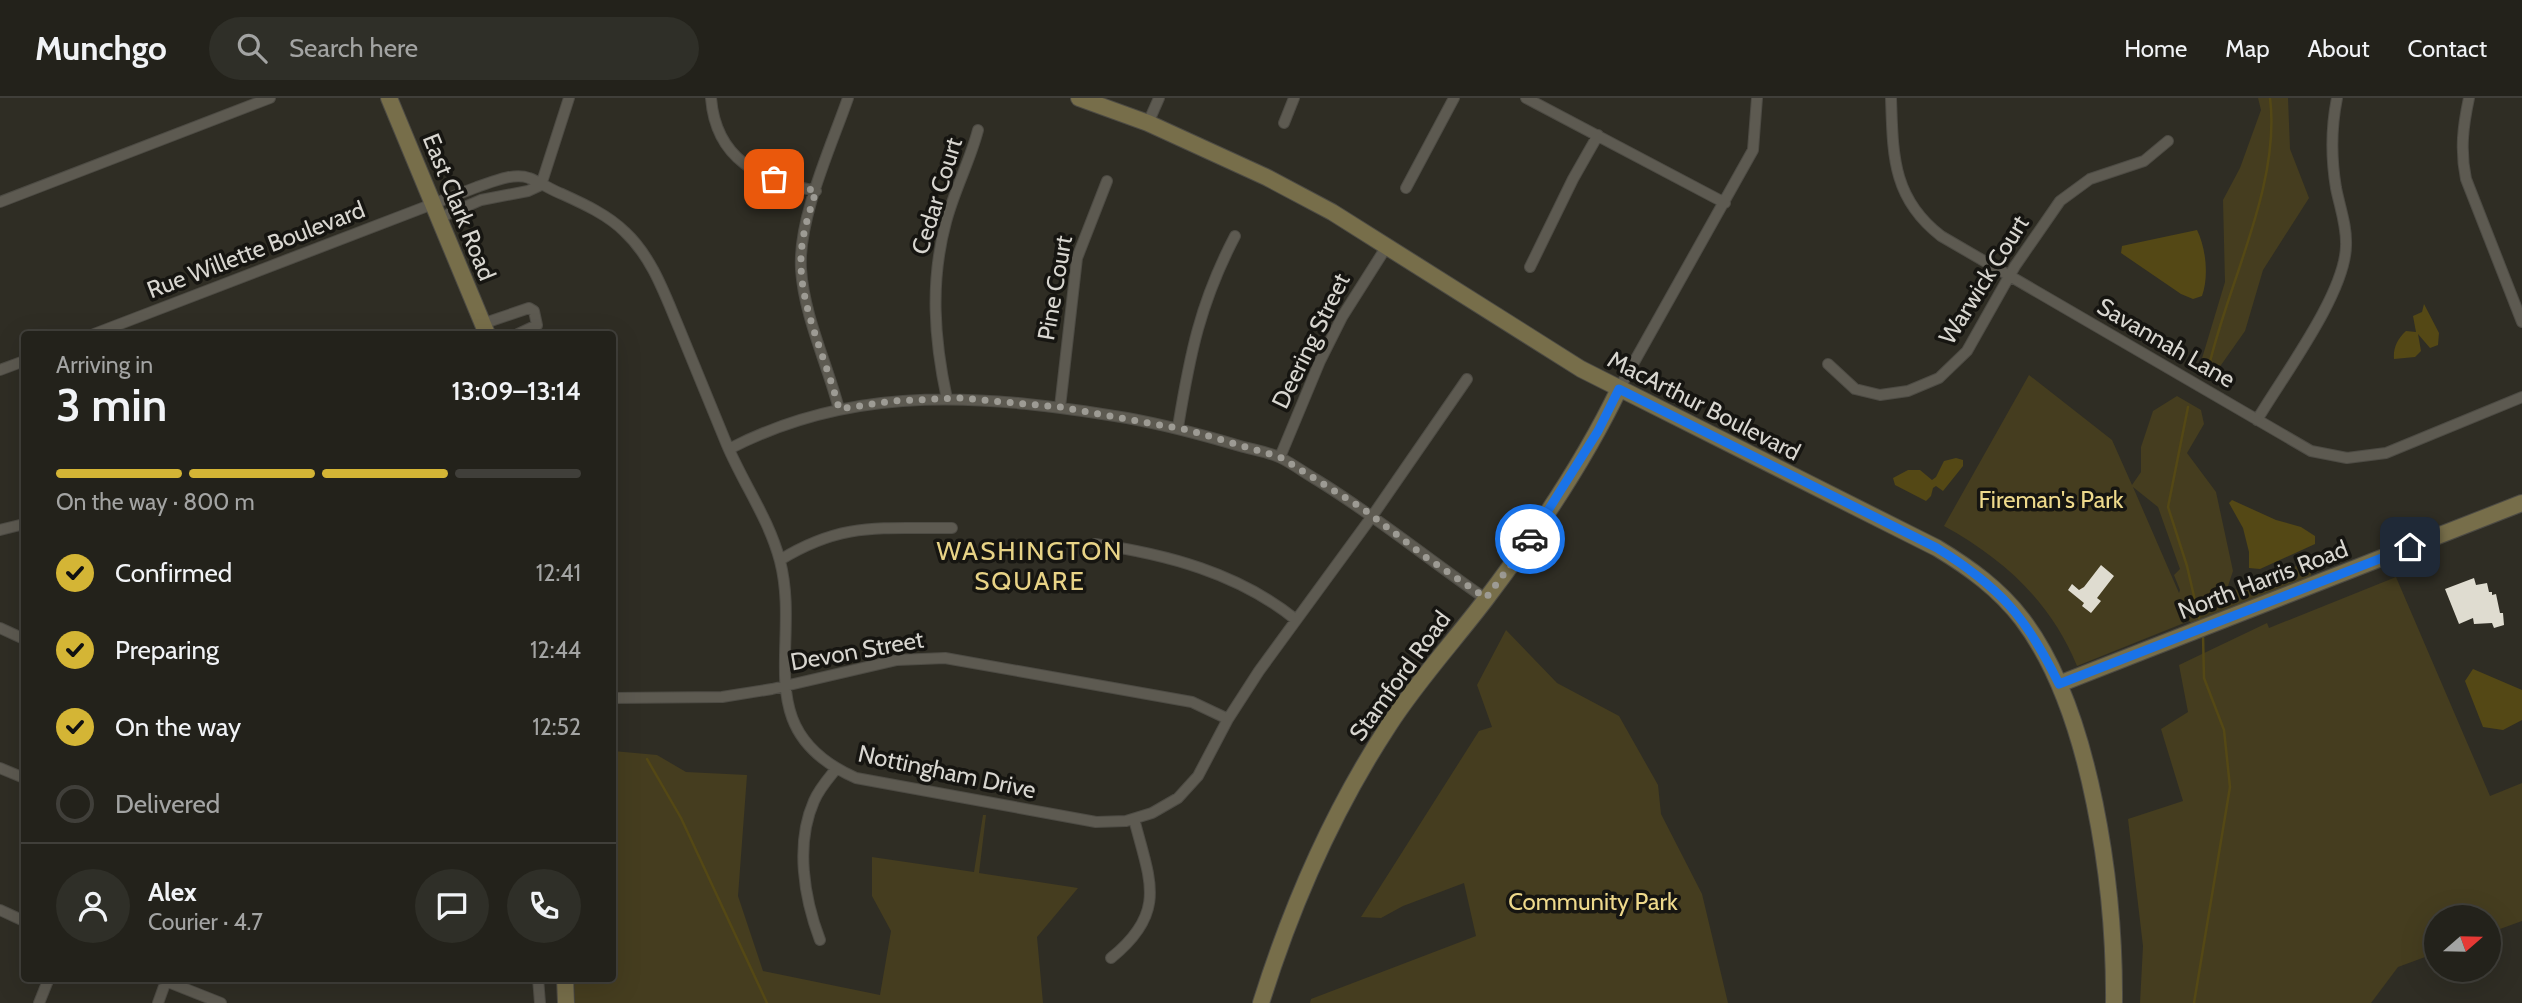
<!DOCTYPE html>
<meta charset="utf-8">
<style>
:root{--surface:#23221b;--page:#2f2f28;--text:#f1f3f6;--muted:#a3a4a3;--line:#403f3a;--accent:#d4b535}
body{margin:0;font-family:Cabin,sans-serif;background:var(--page);color:var(--text);height:100vh;display:flex;flex-direction:column;font-size:26px;white-space:nowrap}
*{box-sizing:border-box;margin:0}
p{font-size:23px;color:var(--muted)}
.icon{flex:none;width:38px;height:38px;fill:none;stroke:currentColor;stroke-width:2;stroke-linecap:round;stroke-linejoin:round}
.map{position:relative;flex:1;overflow:hidden}
.drawer{position:absolute;left:21px;top:233px;width:595px;height:651px;display:flex;flex-direction:column;background:var(--surface);border-radius:7px;box-shadow:0 7px 28px #0002,0 0 0 2px var(--line)}
.drawer>*{flex:none}
.needle{width:46px;rotate:70deg}
.controls{position:absolute;left:2424px;top:807px;display:grid;gap:14px}
.controls a{display:grid;place-items:center;width:77px;height:77px;border-radius:50%;background:var(--surface);box-shadow:0 7px 28px #0002,0 0 0 2px var(--line);font-size:35px}
.pin{position:absolute;display:grid;place-items:center;width:60px;height:60px;color:#fff;margin:-30px;border-radius:14px;box-shadow:0 4px 10px #0006}
.courier{position:absolute;display:grid;place-items:center;width:70px;height:70px;margin:-35px;border:5px solid #1a73e8;border-radius:50%;background:#fff;color:#222;box-shadow:0 2px 9px #0007}
.summary em{font-style:normal;font-weight:600}
.summary div{display:flex;flex-direction:column-reverse}
.summary{display:flex;align-items:center;justify-content:space-between;height:119px;padding:0 35px}
h1{font-size:46px;font-weight:600;line-height:52px}
.bar{display:grid;grid-template-columns:repeat(4,1fr);gap:10px 7px;align-content:center;height:84px;padding:0 35px}
.bar i{height:9px;border-radius:5px;background:var(--line)}
.bar .current{background:var(--accent)}
.bar p{grid-column:span 4}
.line{display:flex;align-items:center;gap:18px;padding:0 35px;border-top:2px solid var(--line)}
.line div{flex:1}
.round{display:grid;place-items:center;flex:none;width:74px;height:74px;border-radius:37px;background:var(--page)}
ol{padding:0 35px;list-style:none}
li{display:flex;align-items:center;gap:21px;height:77px}
li p{margin-inline-start:auto}
li .icon{padding:7px;border-radius:50%;background:var(--accent);color:#111;stroke-width:4}
li:last-child{color:var(--muted)}
li i{width:38px;height:38px;border:4px solid var(--line);border-radius:50%}
header{display:flex;align-items:center;gap:42px;box-sizing:border-box;height:98px;padding:0 35px;background:var(--surface);border-bottom:2px solid var(--line)}
header strong{font-size:33px}
nav{display:flex;gap:38px;margin-inline-start:auto;font-size:24px}
.search{width:490px;height:63px;background:var(--page);display:flex;align-items:center;gap:18px;box-sizing:border-box;padding:0 24px;border-radius:38px;color:var(--muted);font-size:26px}
.map>svg:first-child{display:block}
</style>
<header>
<strong>Munchgo</strong>
<div class="search"><svg class="icon" aria-label="search" viewBox="0 0 24 24"><circle cx="10" cy="10" r="6"/><path d="M15 15l6 6"/></svg>Search here</div>
<nav><a>Home</a><a>Map</a><a>About</a><a>Contact</a></nav>
</header>
<div class="map">
<svg width="2522" height="905" viewBox="0 0 2522 905">
<rect width="100%" height="100%" fill="#2f2d24"/>
<path fill="#453d1f" fill-rule="evenodd" d="M2258,0H2288L2290,51L2309,100L2263,172L2245,233L2214,277L2200,267L2225,184L2223,102L2240,70L2261,12Z
M2029,277L2112,342L2132,387L2141,374V349L2153,313L2177,298L2201,312L2204,326L2187,355L2216,394L2233,473L2227,491L2243,492L2311,461V481L2192,526L2189,523L2077,568C2051,504 2004,461 1944,428ZM2133,389L2158,409L2180,471L2174,477L2180,492L2179,495Z
M2396,479L2490,698L2522,685V823L2489,835L2488,819H2436V855L2398,869L2371,905H2140L2143,848L2128,721L2183,703L2161,631L2188,614L2179,567L2267,525L2269,530Z
M1506,532L1557,585L1619,618L1658,687L1661,716L1702,796L1728,905H1310L1311,901L1476,838L1464,785L1403,808L1381,820L1361,819L1479,633L1492,629L1477,587Z
M613,653L657,657L686,674L747,677L738,798L763,873L880,897L891,833L872,798V759L974,774L983,717H986L979,775L1078,790L1037,839L1043,905H575L574,880H612Z"/>
<path fill="#544815" d="M2197,132C2206,150 2209,179 2202,198L2193,201L2181,196L2121,155L2122,148L2131,146Z
M2424,206L2439,235L2438,247L2430,250L2418,236L2421,253L2415,259L2394,261C2393,251 2397,241 2406,233L2416,234L2413,218L2422,214Z
M1956,360L1963,362V368L1943,393L1936,388L1933,390L1931,398L1926,403L1895,387L1893,380L1908,372H1920L1932,382L1936,379L1944,363Z
M2232,402L2276,422L2301,429L2315,438V446L2260,471L2249,470V454L2243,430L2229,405Z
M2473,571L2522,592V622L2503,632L2483,629L2465,583Z"/>
<g fill="none" stroke-linecap="round" stroke-linejoin="round">
<path stroke="#544815" stroke-width="2.5" d="M2209,268C2228,185 2281,86 2270,0
M2188,309L2168,409L2187,468L2200,524
M647,661L681,720L767,905
M2194,905L2230,689L2224,632L2204,580L2203,537"/>
</g>
<path fill="#dfdcd0" d="M2101,467L2114,478L2097,500L2101,503L2091,515L2082,508L2084,505L2068,492L2072,486L2079,492L2084,489Z
M2474,480L2476,487L2487,485L2489,494H2492V497L2496,496L2500,515H2503L2504,527L2494,530L2492,525L2474,526L2473,520L2459,526L2445,491Z"/>
<g fill="none" stroke-linecap="round" stroke-linejoin="round">
<g stroke="#4d4b44" stroke-width="12">
<path id="street" d="M711,0C716,62 760,82 816,93
M1526,0L1725,105
M1891,0C1893,57 1892,100 1941,138L2311,353L2347,360L2386,355L2522,299
M2469,0C2463,28 2460,52 2466,81L2522,224
M1148,25L1159,0
M1284,25L1294,0
M541,87L569,0
M1406,90L1454,0
M0,104L270,0
M439,120L481,102L528,93L541,87
M1530,169L1573,81L1598,37
M482,226L529,210L534,213L537,227L518,236
M94,236L477,89C492,84 514,74 529,80C540,84 551,92 562,96C584,106 608,117 625,134C652,159 665,197 679,230C695,269 711,308 727,347C744,387 769,421 780,463C802,548 747,632 856,680L1096,724L1126,723L1152,715L1178,700L1198,678L1228,621L1259,573L1373,417L1467,281
M1828,266L1855,291L1880,297L1908,293L1939,280L1967,253L2015,168L2060,103L2090,81L2144,63L2168,43
M0,272L24,263
M1619,291L1753,52L1757,0
M947,301C934,241 930,183 946,124C954,93 970,63 978,32
M1060,309L1077,160L1107,83
M839,311C827,265 804,218 801,171C798,120 831,49 848,0
M2257,322C2283,278 2345,196 2346,148C2347,128 2340,110 2336,90C2331,60 2331,30 2337,0
M1178,329C1190,256 1200,205 1235,138
M729,351C858,284 989,297 1127,320C1166,327 1203,337 1240,348C1254,352 1269,354 1281,360C1293,366 1305,375 1317,382C1376,418 1429,462 1486,501
M1280,359L1320,263L1342,219L1387,148
M0,432L24,426
M1095,446C1166,456 1238,475 1295,521
M780,462C843,423 882,431 952,430
M0,530L24,541
M612,600L722,599L772,591L897,562L945,560L1192,604L1228,621
M0,670L24,680
M0,812L24,823
M820,842C804,800 795,746 814,703C819,691 828,681 836,671
M1111,860C1168,814 1150,783 1134,721
M158,880L221,905
M538,880L540,905
M39,905L49,880
M158,905L167,880"/>
</g>
<g stroke="#4d4b44" stroke-width="18">
<path id="secondary" d="M389,0L487,236
M1079,0L1148,25L1266,79L1332,114L1581,271L1937,450C1970,470 1999,491 2022,521C2092,613 2115,792 2114,905
M2059,586L2522,405
M565,880L566,905
M1261,905C1292,806 1332,714 1389,627C1418,582 1454,543 1486,501C1536,435 1583,366 1619,291"/>
</g>
<use href="#street" stroke="#5d5a51" stroke-width="10"/>
<use href="#secondary" stroke="#776e4a" stroke-width="16"/>
</g>
<g fill="none" stroke-linecap="round" stroke-linejoin="round">
<path stroke="#9d9b94" stroke-width="7" stroke-dasharray="0 12.6" d="M774,81L816,93C808,118 800,142 801,168C802,214 828,266 839,311L892,303L960,300L1060,309L1188,332L1280,359L1362,410L1427,460L1486,500L1530,441"/>
<path stroke="#1a73e8" stroke-width="9" d="M1530,441L1598,333L1619,291L1937,450C2000,489 2027,520 2059,586L2410,449"/>
</g>
<g text-anchor="middle" stroke-width="7" stroke-linejoin="round" paint-order="stroke">
<g font-size="24" fill="#d8d6d0" stroke="#161511">
<text transform="translate(937 98) rotate(-73)" y="8">Cedar Court</text>
<text transform="translate(459 109) rotate(68)" y="8">East Clark Road</text>
<text transform="translate(256 152) rotate(-21)" y="8">Rue Willette Boulevard</text>
<text transform="translate(1984 182) rotate(-58)" y="8">Warwick Court</text>
<text transform="translate(1055 190) rotate(-80)" y="8">Pine Court</text>
<text transform="translate(1311 243) rotate(-64)" y="8">Deering Street</text>
<text transform="translate(2166 245) rotate(30)" y="8">Savannah Lane</text>
<text transform="translate(1704 308) rotate(27)" y="8">MacArthur Boulevard</text>
<text transform="translate(2263 482) rotate(-21)" y="8">North Harris Road</text>
<text transform="translate(857 553) rotate(-10)" y="8">Devon Street</text>
<text transform="translate(1400 578) rotate(-54)" y="8">Stamford Road</text>
<text transform="translate(947 674) rotate(12)" y="8">Nottingham Drive</text>
</g>
<g font-size="24" fill="#eed98b" stroke="#161511">
<text x="2051" y="410">Fireman's Park</text>
<text x="1593" y="812">Community Park</text>
</g>
<g font-size="26" letter-spacing="2" fill="#e8d386" stroke="#161511">
<text x="1030" y="462">WASHINGTON<tspan x="1030" dy="30">SQUARE</tspan></text>
</g>
</g>
</svg>
<div class="controls">
<a><svg class="needle" viewBox="-14 -14 28 28"><path d="M0-13l5 13h-10z" fill="#e53935"/><path d="M0 13l5-13h-10z" fill="#a3a4a3"/></svg></a>
</div>
<div class="pin" style="left:774px;top:81px;background:#ea580c"><svg class="icon" aria-label="bag" viewBox="0 0 24 24"><path d="M5 8h14l-1 12H6zM9 8a3 3 0 0 1 6 0"/></svg></div>
<div class="pin" style="left:2410px;top:449px;background:#1f2937"><svg class="icon" aria-label="home" viewBox="0 0 24 24"><path d="M3 11l9-7 9 7M6 9v11h12V9"/></svg></div>
<div class="courier" style="left:1530px;top:441px"><svg class="icon" aria-label="car" viewBox="0 0 24 24"><path d="M5 17H2v-5l4-1 3-4h7l3 4 3 1v5h-3M9 17h6M6 11h13"/><circle cx="7" cy="17" r="2"/><circle cx="17" cy="17" r="2"/></svg></div>
<section class="drawer">
<div class="summary"><div><h1>3 min</h1><p>Arriving in</p></div><em>13:09–13:14</em></div>
<div class="bar"><i class="current"></i><i class="current"></i><i class="current"></i><i></i><p>On the way · 800 m</p></div>
<ol>
<li><svg class="icon" aria-label="check" viewBox="0 0 24 24"><path d="M5 12l5 5 9-10"/></svg>Confirmed<p>12:41</p></li>
<li><svg class="icon" aria-label="check" viewBox="0 0 24 24"><path d="M5 12l5 5 9-10"/></svg>Preparing<p>12:44</p></li>
<li><svg class="icon" aria-label="check" viewBox="0 0 24 24"><path d="M5 12l5 5 9-10"/></svg>On the way<p>12:52</p></li>
<li><i></i>Delivered</li>
</ol>
<div class="line" style="height:126px"><a class="round"><svg class="icon" aria-label="person" viewBox="0 0 24 24"><circle cx="12" cy="8" r="4"/><path d="M4 21q1-7 8-7t8 7"/></svg></a><div><b>Alex</b><p>Courier · 4.7</p></div><a class="round"><svg class="icon" aria-label="chat" viewBox="0 0 24 24"><path d="M4 5h16v11H9l-5 4z"/></svg></a><a class="round"><svg class="icon" aria-label="phone" viewBox="0 0 24 24"><path d="M5 4h4l2 5-3 2q2 4 5 5l2-3 5 2v4C11 20 4 13 5 4z"/></svg></a></div>
</section>
</div>
